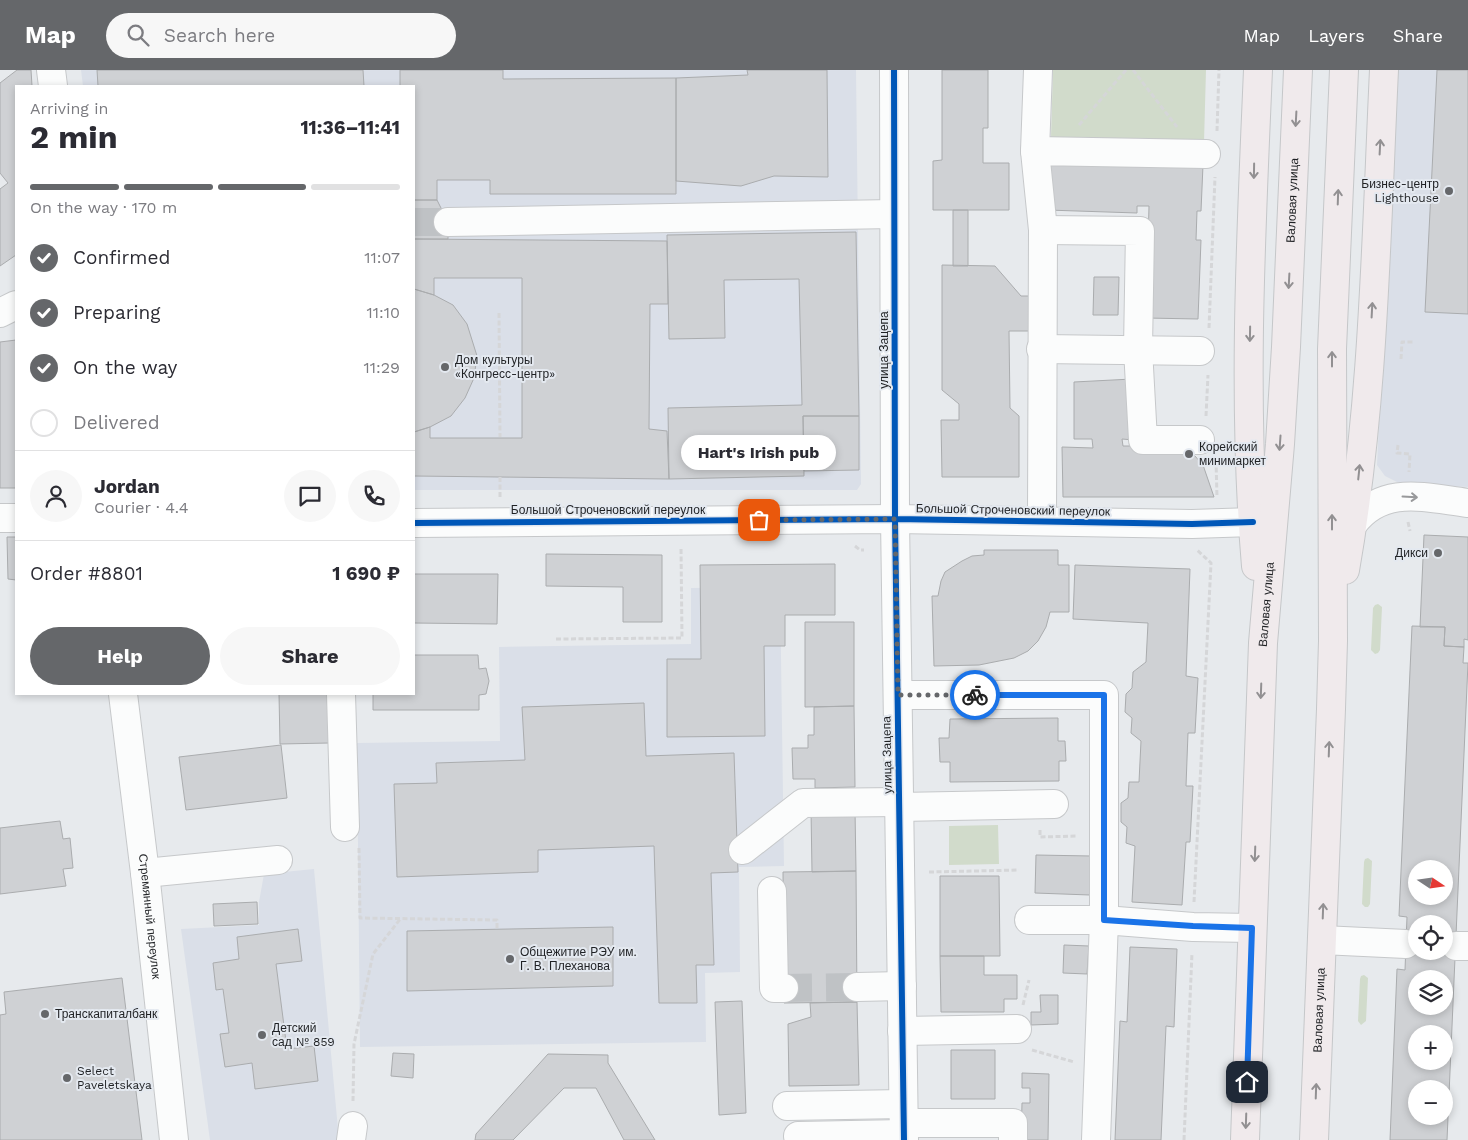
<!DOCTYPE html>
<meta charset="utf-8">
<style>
:root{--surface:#fff;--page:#f7f7f7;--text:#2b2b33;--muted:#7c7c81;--line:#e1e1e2;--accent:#65676a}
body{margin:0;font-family:"Work Sans",sans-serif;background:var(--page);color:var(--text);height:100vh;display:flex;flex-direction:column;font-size:19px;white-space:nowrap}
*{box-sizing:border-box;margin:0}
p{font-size:16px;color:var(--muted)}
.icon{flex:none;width:28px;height:28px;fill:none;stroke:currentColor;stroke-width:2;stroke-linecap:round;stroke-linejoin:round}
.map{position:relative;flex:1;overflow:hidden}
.details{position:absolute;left:15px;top:15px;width:400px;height:610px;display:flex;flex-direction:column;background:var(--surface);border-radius:0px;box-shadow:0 2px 8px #0003}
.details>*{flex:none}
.needle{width:32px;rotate:103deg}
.controls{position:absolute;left:1408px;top:790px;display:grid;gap:10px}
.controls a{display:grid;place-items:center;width:45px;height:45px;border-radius:50%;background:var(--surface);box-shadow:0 2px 8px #0003;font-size:25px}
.pin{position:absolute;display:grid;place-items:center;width:42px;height:42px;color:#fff;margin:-21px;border-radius:10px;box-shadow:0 2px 8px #0006}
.courier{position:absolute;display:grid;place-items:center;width:50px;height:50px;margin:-25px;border:4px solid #1a73e8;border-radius:50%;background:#fff;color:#222;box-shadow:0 1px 6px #0007}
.bubble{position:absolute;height:35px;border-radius:18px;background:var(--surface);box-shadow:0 2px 8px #0003;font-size:16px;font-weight:700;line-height:35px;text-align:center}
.headline em{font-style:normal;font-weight:700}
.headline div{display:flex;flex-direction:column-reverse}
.headline{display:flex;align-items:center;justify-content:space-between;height:85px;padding:0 15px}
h1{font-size:32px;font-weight:700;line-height:38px}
.bar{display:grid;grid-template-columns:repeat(4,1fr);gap:8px 5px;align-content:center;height:60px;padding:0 15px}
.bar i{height:6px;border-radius:4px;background:var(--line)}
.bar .selected{background:var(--accent)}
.bar p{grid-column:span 4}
.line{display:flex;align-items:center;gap:12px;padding:0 15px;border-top:1px solid var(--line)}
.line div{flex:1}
.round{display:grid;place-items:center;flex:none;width:52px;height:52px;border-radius:26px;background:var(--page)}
ol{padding:0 15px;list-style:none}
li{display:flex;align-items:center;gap:15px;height:55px}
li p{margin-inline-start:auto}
li .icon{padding:5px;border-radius:50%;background:var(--accent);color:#fff;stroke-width:4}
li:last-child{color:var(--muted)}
li i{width:28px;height:28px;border:2px solid var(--line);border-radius:50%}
.cta{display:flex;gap:10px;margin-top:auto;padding:10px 15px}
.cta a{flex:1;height:58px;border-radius:30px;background:var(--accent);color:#fff;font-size:20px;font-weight:700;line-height:58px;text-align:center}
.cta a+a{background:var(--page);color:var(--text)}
header{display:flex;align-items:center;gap:30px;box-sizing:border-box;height:70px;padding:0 25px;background:var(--accent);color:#fff}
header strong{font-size:24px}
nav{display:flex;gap:28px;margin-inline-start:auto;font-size:18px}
.search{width:350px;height:45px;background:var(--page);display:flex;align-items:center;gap:12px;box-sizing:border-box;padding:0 18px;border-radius:28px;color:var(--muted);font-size:19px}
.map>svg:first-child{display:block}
</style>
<header>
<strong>Map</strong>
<div class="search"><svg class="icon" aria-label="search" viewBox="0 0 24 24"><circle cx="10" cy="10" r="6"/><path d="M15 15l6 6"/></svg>Search here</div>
<nav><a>Map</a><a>Layers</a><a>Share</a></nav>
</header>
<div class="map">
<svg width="1468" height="1070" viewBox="0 0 1468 1070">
<rect width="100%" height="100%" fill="#e7eaed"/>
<path fill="#dadfe8" d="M81,0H856L861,414L857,420H414V16H83Z
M1396,0H1468V417L1397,412L1385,406L1377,395Z
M780,517L784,796L739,797L740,902L705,903L706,972L360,977L357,673L500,671L499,577L691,574V518Z
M314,799L339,1070H210L181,859L259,855V832L264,804Z"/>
<path fill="#d1dbcb" d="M1053,0H1206L1204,72L1051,67Z
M1378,534L1382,537L1380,580L1378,583L1375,584L1371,580L1373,538L1375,535Z
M998,755L999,794L949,795V756Z
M1368,788L1372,791L1370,834L1368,837H1365L1362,834L1364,792L1365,789Z
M1364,905L1368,908L1366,951L1361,955L1358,951L1360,909L1361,906Z"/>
<path fill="#cfd1d4" stroke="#aaacae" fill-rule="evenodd" d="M17,0H31L32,16H16V185L0,196V119L8,113L0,103V13Z
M97,0H363L364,16H98Z
M400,0H503V9L676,8V124H490V110H437V130H414V16H400Z
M747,0H827L828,107L774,106L741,116L676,111V8L748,5Z
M942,0H988V58H983V93H1009V140H933V91L942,90Z
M1437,0H1468V244L1425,242Z
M1048,91L1203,95L1201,141H1197L1196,170H1201L1198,249L1146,248L1149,136H1137V143L1047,140Z
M414,130H437L448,152V169H414Z
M953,140H968V196H953Z
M856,162L859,346H803L804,406L669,409L668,338L802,335L799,209L724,210L725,268L669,269L667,165Z
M414,169L667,171L668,234H650L649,359L667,361L669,409L414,406V362L430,357V368H522V208H434V225L414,219Z
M942,195L995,196L1021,226H1030L1031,261H1009L1010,338L1019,346V407H942L941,350H959V334L942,320Z
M1094,207H1119L1118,245H1093Z
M414,219L434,225L453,235L467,254L477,286L474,308L465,328L451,346L430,357L414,362Z
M16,270V418H0V272Z
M1132,309L1134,370L1122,369L1123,376H1186L1203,395L1214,427H1063L1062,377L1093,378L1092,369H1074V312Z
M803,346H859V400L804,401Z
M1424,465L1468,467V570L1464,569V577L1444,576L1445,557H1420Z
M7,467H16V510L8,509Z
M984,480H1058V495H1069V542H1050L1046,557L1038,571L1028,581L1014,588L979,595L934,596L932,526H938L941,511L945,502L962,491L972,486L984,485Z
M546,484L662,485V552H623V517L546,516Z
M835,494V545H785V576H764L765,666L667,667V589H701L700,495Z
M1075,495L1190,499L1186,606L1198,608L1195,663H1188L1186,716H1193L1190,772H1186L1182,835L1132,832L1135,776L1126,773L1127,757L1121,752V733L1128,728L1129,712H1139L1141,671L1131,663L1132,648L1125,642L1126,624L1132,618L1133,602L1146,592L1148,553L1073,549Z
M414,504H498L497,554L414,553Z
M805,552H854V636L805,637Z
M1412,556L1445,557L1444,576L1464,577L1463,593H1468L1447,1070H1390L1397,899L1405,900L1406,874L1407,847L1399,846ZM1416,799H1444V826H1416ZM1416,854H1444V881H1416ZM1416,909H1444V936H1416ZM1416,964H1444V991H1416ZM1416,1019H1444V1046H1416Z
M414,585H478L479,599L486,598L489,611L486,624L479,625V640H373V624H414Z
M279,624H327L329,673L280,674Z
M644,633L646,686L734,683L738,802L711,803L714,895H696L697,933H659L654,776L538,780V802L397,807L394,714L437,713L436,693L525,690L522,637Z
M854,636L855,717L815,718V709H793L792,678H808V665H814V637Z
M1058,648V671H1065L1066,691H1059V711L950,712V692H940L939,668H949L950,649Z
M281,675L287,728L186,740L179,687Z
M811,740H855L856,801L812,802Z
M60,751L63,769L70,768L73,798L63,799L66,816L0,824V758Z
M1036,785L1091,786L1090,825L1035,823Z
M856,801L857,932L784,933L783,802Z
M940,806H999L1000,886H940Z
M257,832L258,854L214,856L213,834Z
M613,857V916L407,921V861Z
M298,859L302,891L276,894L287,979L314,976L318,1011L255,1019L252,993L225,997L220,964L229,963L223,919L216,920L213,893L239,889L237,867Z
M1064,875L1089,876L1087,904L1063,903Z
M1130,877L1177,879L1174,957L1166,956L1161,1070H1115L1120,951L1127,952Z
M940,886H984V905H1017V929H1004V942H941Z
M122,908L142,1070H0V945L6,944L4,922Z
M1040,925H1058V954L1031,955V942H1041Z
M742,931L746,1043L719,1045L715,932Z
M857,932L859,1015L789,1016L788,954L811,947L810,933Z
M951,980H995V1029H951Z
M393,983L414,984L413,1008L391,1006Z
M548,984L608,985V993L655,1070H624L596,1018H564L513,1070H475L476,1064Z
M1022,1003L1049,1004L1048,1070H1021L1022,1033H1030V1018H1022Z"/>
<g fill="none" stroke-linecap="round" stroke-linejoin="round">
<path stroke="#bfc2c5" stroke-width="28" stroke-dasharray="28 14" stroke-linecap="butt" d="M414,152H448
M784,918L857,917"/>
<g stroke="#c6c8ca" stroke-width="30">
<g id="minor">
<path d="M51,0L53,16"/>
<path d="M894,0L895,449L904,1070"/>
<path d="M1035,81L1038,0"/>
<path d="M448,152L894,144"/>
<path d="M1043,160L1140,161L1138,279L1143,370H1200"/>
<path d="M0,243L16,235"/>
<path d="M1041,279L1200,281"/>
<path d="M0,448H16"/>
<path d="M1042,451L1043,160L1035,81L1206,84"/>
<path d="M414,453L895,449L1192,454L1253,452"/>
<path d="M1353,454C1383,414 1426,428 1468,433"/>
<path id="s1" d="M123,624L145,803L174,1070"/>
<path d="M341,624L345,757"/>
<path d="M898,625H1104V850H1029"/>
<path d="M899,737L1054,734"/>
<path d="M743,780L803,733L899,732"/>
<path d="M145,803L278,790"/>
<path d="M772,821L774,918H784"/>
<path d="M1322,870L1406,874"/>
<path d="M1456,876H1468"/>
<path d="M857,917L902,916"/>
<path d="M902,961L1017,959"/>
<path d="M787,1036L903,1034"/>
<path d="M904,1053H1013V1070"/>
<path d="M798,1066L904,1064"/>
<path d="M351,1070L353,1056"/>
<path d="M1096,1070L1104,850L1193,857L1252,858"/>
</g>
</g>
<g stroke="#c5c7c9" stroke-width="30">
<g id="major">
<path d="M1256,496C1242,332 1251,165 1258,0"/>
<path d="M1345,500C1374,335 1376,167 1384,0"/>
<path id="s2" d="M1245,1070L1263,573L1280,374L1286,277L1298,0"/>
<path id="s3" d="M1314,1070L1331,639L1333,571L1332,279L1344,0"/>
</g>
</g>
<path stroke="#d5d6d8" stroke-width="3" stroke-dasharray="5 2.5" stroke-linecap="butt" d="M1133,0L1177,57
M1079,55L1126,0
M1217,61L1219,0
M499,243L500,367
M1209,258L1215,107
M1401,289L1402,272H1414
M1206,346L1208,305
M1398,375L1397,383L1410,384L1409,402
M1216,390L1217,427
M500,407V427
M1408,452L1410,461
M855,476L860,480H864
M556,569L682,568L681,477
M1040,760V767L1077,766
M359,778L360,848L497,850V859
M929,802L1019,800
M1194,832L1211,493L1197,480
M1023,935L1029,910
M1032,980L1074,992
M353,1031L354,974L373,884L401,848
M1184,1070L1192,883"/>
<use href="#minor" stroke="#fbfcfc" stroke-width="28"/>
<use href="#major" stroke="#f0eaec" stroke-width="28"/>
<g stroke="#e4e9f0" stroke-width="9">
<path id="cycleway" d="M894,0L895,449L904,1070
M414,453L895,449L1192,454L1253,452"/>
</g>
<use href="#cycleway" stroke="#0057b8" stroke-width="6"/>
</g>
<defs><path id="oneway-shaft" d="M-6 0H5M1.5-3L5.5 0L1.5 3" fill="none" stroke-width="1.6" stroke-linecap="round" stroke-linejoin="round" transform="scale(1.25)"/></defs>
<g stroke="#929092">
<use href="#oneway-shaft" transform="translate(1296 49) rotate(93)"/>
<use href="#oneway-shaft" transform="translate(1380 77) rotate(-87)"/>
<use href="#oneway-shaft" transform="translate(1254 101) rotate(91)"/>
<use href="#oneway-shaft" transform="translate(1338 127) rotate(-88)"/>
<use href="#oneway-shaft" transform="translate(1289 211) rotate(93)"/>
<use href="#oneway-shaft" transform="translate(1372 240) rotate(-87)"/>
<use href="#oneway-shaft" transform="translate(1250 264) rotate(91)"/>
<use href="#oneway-shaft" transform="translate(1332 289) rotate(-90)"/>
<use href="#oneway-shaft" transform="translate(1280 373) rotate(94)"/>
<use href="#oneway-shaft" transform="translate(1359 402) rotate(-84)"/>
<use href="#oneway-shaft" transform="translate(1332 452) rotate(-90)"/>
<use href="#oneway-shaft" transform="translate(1261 621) rotate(92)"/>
<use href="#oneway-shaft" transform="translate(1329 679) rotate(-88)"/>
<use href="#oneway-shaft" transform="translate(1255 784) rotate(92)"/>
<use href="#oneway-shaft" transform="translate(1323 841) rotate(-88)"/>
<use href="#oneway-shaft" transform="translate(1316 1021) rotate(-88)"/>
<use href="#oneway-shaft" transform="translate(1246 1051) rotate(92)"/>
</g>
<use stroke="#98999b" href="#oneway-shaft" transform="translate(1410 427) rotate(3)"/>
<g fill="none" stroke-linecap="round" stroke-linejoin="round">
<path stroke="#65676a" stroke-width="5" stroke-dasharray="0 9" d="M759,450L895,449L898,625H975"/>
<path stroke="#1a73e8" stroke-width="6" d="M975,625H1104V850L1193,856L1252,858L1247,1012"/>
</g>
<g fill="#65676a" stroke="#e4e9f0" stroke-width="2">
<circle cx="1449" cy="121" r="5"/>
<circle cx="445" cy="297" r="5"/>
<circle cx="1189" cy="384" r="5"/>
<circle cx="1438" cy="483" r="5"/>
<circle cx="510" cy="889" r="5"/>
<circle cx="45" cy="944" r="5"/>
<circle cx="262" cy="965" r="5"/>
<circle cx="67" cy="1008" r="5"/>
</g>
<g text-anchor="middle" stroke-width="4" stroke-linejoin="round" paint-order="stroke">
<g font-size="12" fill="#1f2124" stroke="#e4e9f0" text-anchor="start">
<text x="1439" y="118" text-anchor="end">Бизнес-центр<tspan x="1439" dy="14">Lighthouse</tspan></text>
<text x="455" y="294">Дом культуры<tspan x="455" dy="14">«Конгресс-центр»</tspan></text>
<text x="1199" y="381">Корейский<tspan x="1199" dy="14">минимаркет</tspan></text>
<text x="1428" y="487" text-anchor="end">Дикси</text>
<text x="520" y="886">Общежитие РЭУ им.<tspan x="520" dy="14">Г. В. Плеханова</tspan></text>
<text x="55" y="948">Транскапиталбанк</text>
<text x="272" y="962">Детский<tspan x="272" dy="14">сад № 859</tspan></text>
<text x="77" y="1005">Select<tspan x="77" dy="14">Paveletskaya</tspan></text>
</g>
<g font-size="12" fill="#1f2124" stroke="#e4e9f0">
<text dy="4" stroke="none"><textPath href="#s2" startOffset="941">Валовая улица</textPath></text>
<text transform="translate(884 280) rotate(-90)" y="4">улица Зацепа</text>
<text x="608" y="444">Большой Строченовский переулок</text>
<text transform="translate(1013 440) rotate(1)" y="4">Большой Строченовский переулок</text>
<text dy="4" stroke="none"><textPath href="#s2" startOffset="536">Валовая улица</textPath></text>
<text transform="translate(887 685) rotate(-91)" y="4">улица Зацепа</text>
<text dy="4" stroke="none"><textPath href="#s1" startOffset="224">Стремянный переулок</textPath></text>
<text dy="4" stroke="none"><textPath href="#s3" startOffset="130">Валовая улица</textPath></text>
</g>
</g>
</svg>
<div class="controls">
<a><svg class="needle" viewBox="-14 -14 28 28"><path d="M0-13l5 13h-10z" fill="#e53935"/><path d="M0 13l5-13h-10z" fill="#7c7c81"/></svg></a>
<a><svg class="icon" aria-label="locate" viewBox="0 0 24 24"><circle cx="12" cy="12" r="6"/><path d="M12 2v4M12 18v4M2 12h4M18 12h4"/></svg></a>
<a><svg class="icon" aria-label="layers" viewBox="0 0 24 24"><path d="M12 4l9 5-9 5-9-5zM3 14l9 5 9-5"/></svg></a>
<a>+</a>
<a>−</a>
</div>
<div class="pin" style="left:759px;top:450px;background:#ea580c"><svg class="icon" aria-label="bag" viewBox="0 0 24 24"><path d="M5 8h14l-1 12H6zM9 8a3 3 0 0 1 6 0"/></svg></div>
<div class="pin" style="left:1247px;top:1012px;background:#1f2937"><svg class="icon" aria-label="home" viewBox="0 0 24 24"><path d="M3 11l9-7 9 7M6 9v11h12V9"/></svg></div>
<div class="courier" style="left:975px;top:625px"><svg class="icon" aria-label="bike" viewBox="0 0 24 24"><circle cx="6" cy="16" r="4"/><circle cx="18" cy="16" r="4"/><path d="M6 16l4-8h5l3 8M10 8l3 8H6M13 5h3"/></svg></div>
<div class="bubble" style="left:681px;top:365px;width:155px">Hart's Irish pub</div>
<section class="details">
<div class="headline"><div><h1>2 min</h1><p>Arriving in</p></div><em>11:36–11:41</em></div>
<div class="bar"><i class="selected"></i><i class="selected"></i><i class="selected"></i><i></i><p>On the way · 170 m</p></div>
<ol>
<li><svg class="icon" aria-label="check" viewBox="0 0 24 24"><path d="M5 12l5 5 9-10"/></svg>Confirmed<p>11:07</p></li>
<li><svg class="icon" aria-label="check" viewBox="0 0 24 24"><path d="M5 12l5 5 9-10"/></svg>Preparing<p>11:10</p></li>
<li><svg class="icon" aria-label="check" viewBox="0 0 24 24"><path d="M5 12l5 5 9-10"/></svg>On the way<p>11:29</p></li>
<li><i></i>Delivered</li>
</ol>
<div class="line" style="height:90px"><a class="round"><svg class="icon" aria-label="person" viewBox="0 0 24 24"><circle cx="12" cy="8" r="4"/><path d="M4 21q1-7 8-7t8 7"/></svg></a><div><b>Jordan</b><p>Courier · 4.4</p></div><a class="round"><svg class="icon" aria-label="chat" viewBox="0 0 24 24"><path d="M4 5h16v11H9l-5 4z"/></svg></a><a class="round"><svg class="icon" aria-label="phone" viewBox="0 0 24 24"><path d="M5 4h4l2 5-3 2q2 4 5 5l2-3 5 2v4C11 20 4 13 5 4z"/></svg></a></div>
<div class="line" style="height:65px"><div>Order #8801</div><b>1 690 ₽</b></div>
<div class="cta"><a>Help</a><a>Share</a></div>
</section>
</div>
